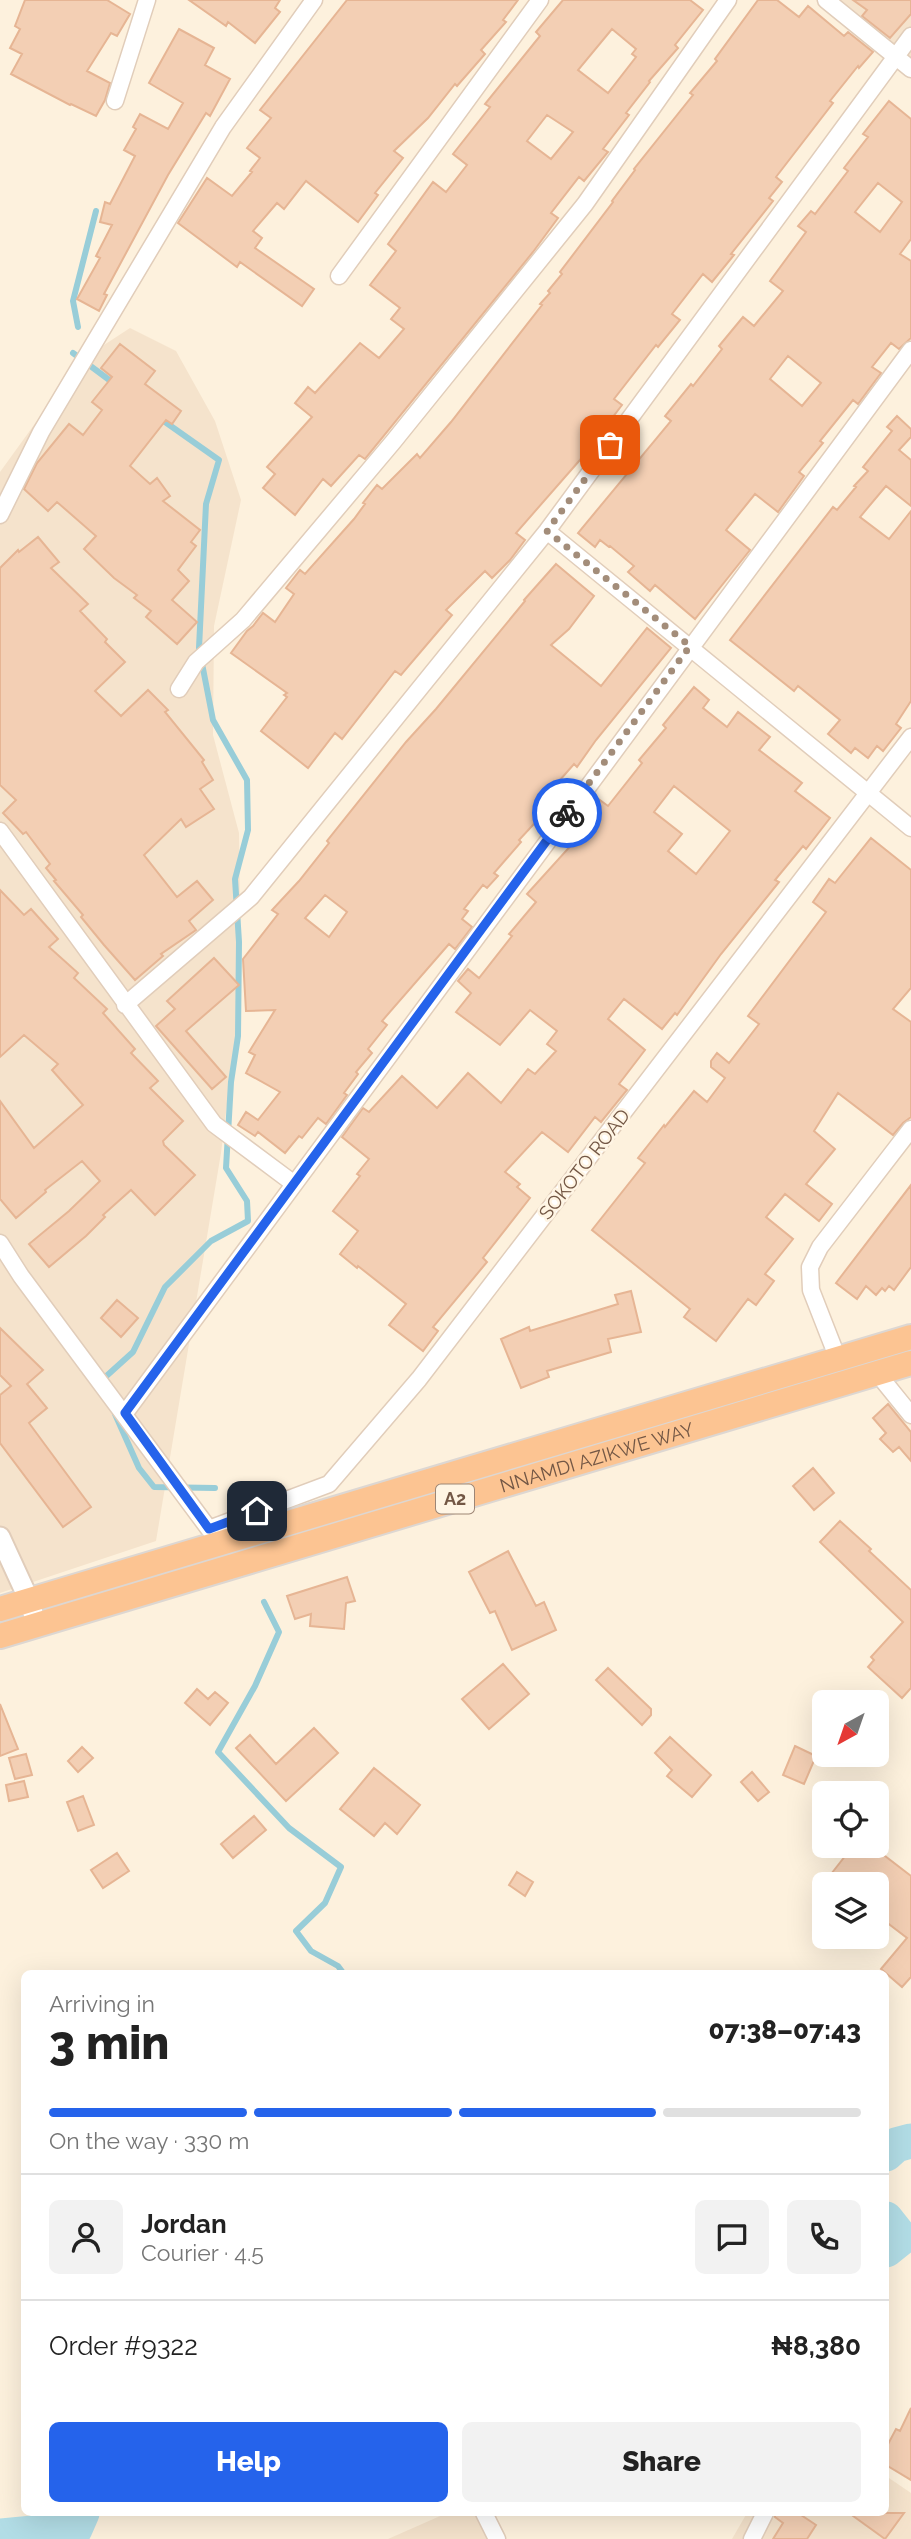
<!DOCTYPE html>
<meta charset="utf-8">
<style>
:root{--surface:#fff;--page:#f2f2f2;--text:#222;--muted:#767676;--line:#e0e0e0;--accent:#2563eb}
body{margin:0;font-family:Raleway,sans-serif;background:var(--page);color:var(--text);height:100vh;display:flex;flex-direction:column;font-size:26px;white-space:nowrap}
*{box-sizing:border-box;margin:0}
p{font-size:23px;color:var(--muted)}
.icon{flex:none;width:38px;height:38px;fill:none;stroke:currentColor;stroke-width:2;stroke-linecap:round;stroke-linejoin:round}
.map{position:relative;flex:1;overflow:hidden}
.side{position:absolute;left:21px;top:1970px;width:868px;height:546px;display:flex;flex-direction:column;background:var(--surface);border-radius:10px;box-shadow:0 7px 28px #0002}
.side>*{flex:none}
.needle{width:46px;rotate:220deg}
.fabs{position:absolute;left:812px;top:1690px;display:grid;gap:14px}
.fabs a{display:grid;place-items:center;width:77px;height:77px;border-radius:10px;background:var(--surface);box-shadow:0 7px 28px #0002;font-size:35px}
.pin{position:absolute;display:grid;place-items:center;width:60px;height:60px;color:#fff;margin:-30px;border-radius:14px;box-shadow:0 4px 10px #0006}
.courier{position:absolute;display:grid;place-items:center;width:70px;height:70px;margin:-35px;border:5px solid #2563eb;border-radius:50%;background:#fff;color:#222;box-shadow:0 2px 9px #0007}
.head em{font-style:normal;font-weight:800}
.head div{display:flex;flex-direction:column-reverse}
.head{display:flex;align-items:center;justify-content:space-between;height:119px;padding:0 28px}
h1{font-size:46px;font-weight:800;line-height:52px}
.bar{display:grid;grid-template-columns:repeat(4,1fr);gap:10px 7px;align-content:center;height:84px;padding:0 28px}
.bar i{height:9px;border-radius:5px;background:var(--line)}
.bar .current{background:var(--accent)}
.bar p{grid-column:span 4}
.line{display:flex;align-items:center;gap:18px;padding:0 28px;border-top:2px solid var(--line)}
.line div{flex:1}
.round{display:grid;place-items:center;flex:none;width:74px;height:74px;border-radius:10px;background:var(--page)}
.primary-button{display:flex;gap:14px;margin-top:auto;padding:14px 28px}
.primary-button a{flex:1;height:80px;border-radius:10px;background:var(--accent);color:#fff;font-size:28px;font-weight:800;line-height:80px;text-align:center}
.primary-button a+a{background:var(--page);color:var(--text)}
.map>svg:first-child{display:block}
</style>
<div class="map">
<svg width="911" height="2539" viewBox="0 0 911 2539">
<rect width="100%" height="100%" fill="#fdf1dd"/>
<path fill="#f5e3cc" d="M837,0H911V63Z
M130,328L176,351L215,421L241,500L214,626L213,735L239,833L241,991L221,1153L156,1541L0,1593V472L81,360Z
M886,2476L911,2493V2539H732L747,2513H886Z
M447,2513H489L502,2539H388Z"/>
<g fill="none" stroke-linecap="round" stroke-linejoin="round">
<path stroke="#98cdd8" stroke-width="6" d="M78,327L73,301L96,211
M73,353L116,385
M102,1380L133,1352L165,1287L211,1241L248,1221L247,1201L226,1168L231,1082L238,1036L239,942L235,879L248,830L247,780L213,720L199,648L206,504L219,460L158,417
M115,1414L139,1468L154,1487L215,1488
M264,1602L279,1632L255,1686L218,1752L289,1828L341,1867L325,1903L296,1931L311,1951L338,1966L344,1974"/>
<path stroke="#b2dde6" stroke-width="35" d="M886,2154L896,2145L911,2141
M886,2219L901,2238L886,2250
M0,2536L75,2529L82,2513"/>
</g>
<path fill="#f3cfb4" stroke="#e6b594" stroke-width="2" fill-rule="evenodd" d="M25,0H107L130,14L117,36L111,33L87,71L110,83L105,100L96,116L71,104L70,105L11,74L22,54L10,48L20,29L15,26Z
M189,0H280L275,8L280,12L255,43L228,22L226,26Z
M347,0H518L503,20L506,22L481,50L485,54L457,86L455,84L428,118L394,151L403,158L375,193L378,195L358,222L306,181L284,209L277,203L253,231L262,238L255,248L314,289L302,306L240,262L237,267L178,223L207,178L232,196L252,172L250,171L260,158L247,148L271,118L260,110Z
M563,0H690L703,10L675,45L678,48L649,81L650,82L626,113L629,115L603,149L608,152L584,181L579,177L551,213L558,218L533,252L365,459L359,455L331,486L323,479L295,515L263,488L275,474L267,467L312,417L295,403L308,387L315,393L360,343L379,358L404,329L391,319L400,308L370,285L396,251L388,244L433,182L446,192L467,165L453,154L490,107L485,104L540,36L536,32ZM612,29L636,49L632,54L636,57L608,93L578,70ZM547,115L573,132L551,159L527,141Z
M758,0H777L799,17L808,6L844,36L848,32L873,52L859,68L858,66L830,101L833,103L776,177L782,182L769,198L773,201L731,254L734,255L712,282L703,274L672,314L680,320L658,347L656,345L614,399L622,405L579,461L516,533L525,540L510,560L492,578L485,571L446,610L452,615L401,675L395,671L342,739L335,733L308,768L261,731L287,697L284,695L287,693L231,653L247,631L253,626L263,613L275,622L294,594L286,588L300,570L305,574L354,519L365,504L363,503L377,485L382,489L417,454L420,458L451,422L542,305L540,304L550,293L548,291L562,274L560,272L613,202L612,201L635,170L634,169L693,95L690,93L717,61L715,59Z
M853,0H911V14L890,38L862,16L867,10Z
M179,29L214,48L205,65L230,79L210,116L206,113L168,175L104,294L107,295L99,311L77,299L100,258L96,256L112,225L100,222L105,202L110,204L135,156L124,150L136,129L133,127L140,114L168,129L183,103L149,83Z
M889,101L911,119V239L900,254L911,261V338L899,349L891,343L872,367L881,373L858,404L853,400L820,441L823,443L799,472L804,476L778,512L755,494L726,530L750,550L695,619L655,585L650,591L628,572L634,566L610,546L609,547L600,540L595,547L578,533L671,421L665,416L691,384L693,386L722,349L719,346L743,317L754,326L783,291L770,281L806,232L798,226L811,211L815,214L848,171L844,168L868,137L863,134ZM878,183L902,202L880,232L855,212ZM788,356L821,383L802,406L770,379Z
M120,344L155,371L145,384L181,411L172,424L166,420L130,466L150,484L157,478L170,496L163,501L200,530L191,542L196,546L178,570L189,581L172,600L197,622L177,644L146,617L151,611L134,598L137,595L114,578L84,549L96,536L57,502L48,511L24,489L37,463L69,424L83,435L102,410L92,402L112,377L101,368Z
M897,416L911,429V437L899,450L911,460V506L886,486L860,517L889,539L911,511V701L896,724L901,728L883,751L877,746L868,758L855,748L851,753L828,734L840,720L798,686L794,691L730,640L833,507L837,510L856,487L854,486L868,471L863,467L892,431L887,427Z
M38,537L59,562L51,568L88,604L80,611L107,639L105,642L125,662L95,691L121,716L148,690L168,710L165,712L204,760L202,762L213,780L200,789L214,809L186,827L181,819L144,855L177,897L197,881L213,900L189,921L196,930L161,954L163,956L135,980L104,945L81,917L83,915L54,881L56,880L46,868L50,864L26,832L23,834L3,813L16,800L0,785V568L18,550L19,552Z
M556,564L594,596L569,629L551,645L601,686L647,628L671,648L596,740L577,767L574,764L538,805L545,812L519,840L521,842L494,873L498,876L487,888L483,885L464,909L468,911L462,919L472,927L455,949L449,944L382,1021L387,1025L368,1049L372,1053L356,1072L358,1074L344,1093L347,1095L326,1124L318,1118L302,1138L299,1136L285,1153L258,1132L255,1136L238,1125L246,1112L258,1120L280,1092L246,1073L255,1055L249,1052L275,1010L246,1011L243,959L278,914L272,910L299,881L329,843L327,841L406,742L436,709L525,601L524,600ZM325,895L347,912L329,937L305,918Z
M694,687L709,700L703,708L727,727L738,712L770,737L759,750L802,783L795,791L830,818L806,849L803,846L775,880L779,882L721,954L677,1015L675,1013L662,1029L624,999L608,1019L645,1050L619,1084L627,1090L601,1122L595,1117L568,1152L542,1132L505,1172L520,1184L517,1187L530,1198L483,1258L487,1262L433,1327L438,1331L423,1351L389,1325L406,1304L358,1266L357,1268L340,1254L358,1231L333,1211L360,1176L357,1174L369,1159L342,1137L363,1108L369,1112L402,1076L437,1108L468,1073L501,1103L528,1069L535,1074L556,1051L547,1044L557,1031L530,1010L500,1045L456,1012L471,993L458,981L468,969L479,978L512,936L509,934L536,902L527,894L595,819L586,812L597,798L608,806L642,763L639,760L666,728L663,725ZM674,786L730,831L696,874L668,851L682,834L654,812Z
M871,838L911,870V988L893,1009L911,1022V1117L903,1123L893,1135L838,1093L814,1131L835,1149L806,1184L832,1204L819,1221L785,1194L766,1217L793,1239L765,1274L774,1281L756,1305L748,1299L716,1341L684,1317L690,1309L592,1230L645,1163L638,1158L664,1125L665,1127L694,1091L707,1102L725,1078L711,1067V1061L717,1053L729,1063L759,1024L748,1016L826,912L813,902L829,879L835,883Z
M0,890L24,915L31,909L58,939L49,947L78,973L74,978L107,1009L103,1013L135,1049L131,1053L158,1081L150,1088L183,1121L163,1141L164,1145L195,1175L155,1215L131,1190L103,1215L105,1217L86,1236L49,1267L29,1244L69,1211L100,1181L82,1161L45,1190L46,1192L16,1218L0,1199V1101L34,1148L83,1105L52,1070L58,1064L24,1035L0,1057Z
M214,958L239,985L186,1031L226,1077L212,1089L156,1026L175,1009L167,1001Z
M911,1185V1267L894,1290L889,1286L885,1291L882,1288L876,1295L866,1286L857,1299L836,1283Z
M631,1291L641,1332L608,1339L611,1352L547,1371L549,1377L521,1388L501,1339L529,1327L530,1331L618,1304L615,1295Z
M117,1300L138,1318L121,1337L101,1318Z
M0,1328L43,1370L27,1384L47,1408L29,1423L91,1507L63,1527L0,1443V1395L11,1386L0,1375Z
M888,1404L911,1432V1461L899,1447L893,1452L880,1439L886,1433L873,1418Z
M813,1468L834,1493L814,1510L793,1486Z
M840,1521L871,1549L869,1551L911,1590V1688L902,1698L868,1667L874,1660L871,1657L903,1622L820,1542Z
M508,1551L536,1606L544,1602L556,1630L512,1650L495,1611L490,1613L469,1572Z
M347,1577L355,1601L346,1603L344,1629L310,1626L311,1614L295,1619L287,1596Z
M503,1664L529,1694L489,1729L462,1699Z
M608,1668L651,1709V1715L642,1725L596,1680Z
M197,1689L208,1699L215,1692L228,1703L210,1725L185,1703Z
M0,1704L18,1749L0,1756Z
M314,1728L338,1753L286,1801L236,1748L250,1735L276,1764Z
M670,1737L711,1775L692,1797L667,1776L672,1770L655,1753Z
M795,1746L816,1756L804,1784L783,1775Z
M82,1747L93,1758L78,1772L68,1761Z
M26,1754L32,1775L15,1779L9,1758Z
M374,1768L420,1805L397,1834L385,1823L374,1836L340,1809Z
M752,1772L769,1792L758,1801L741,1782Z
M24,1781L28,1797L9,1801L6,1785Z
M83,1796L94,1825L78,1831L67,1802Z
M254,1816L266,1830L233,1858L221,1844Z
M853,1846H872L911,1876V1977L902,1987L881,1969L907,1938L877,1915V1885H837L828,1878Z
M117,1853L129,1871L103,1888L91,1870Z
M517,1872L533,1882L525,1896L509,1885Z
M911,2408V2480L886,2465V2448L896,2429L900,2431Z
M775,2513H798L816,2525L807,2539H773L783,2523L775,2517Z
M849,2513H904L885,2539Z"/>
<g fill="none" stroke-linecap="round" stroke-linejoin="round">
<g stroke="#e1cdba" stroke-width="19">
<path id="minor" d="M826,0L911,69
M115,101L147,0
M339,276L540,0
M0,515L41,432L223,127L314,0
M547,531L911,828
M179,689L196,662L243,620L393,442L585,204L728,0
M0,831L214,1124L293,1183
M125,1005L251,897L547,531L911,36
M0,1243L21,1276L209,1529L329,1484L419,1379L911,737
M838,1359L811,1290L810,1267L820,1247L911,1129
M877,1373L911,1415
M125,1413L911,350
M484,2513L497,2539
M752,2539L765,2513"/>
</g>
<g stroke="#e1cdba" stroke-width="23">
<path id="tertiary" d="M0,1537L29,1600L33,1613"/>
</g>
<g stroke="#ddd7d2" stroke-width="28">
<g id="trunk">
<path d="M0,1609L911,1337"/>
<path id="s1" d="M0,1636L911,1363"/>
</g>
</g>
<use href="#minor" stroke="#fff" stroke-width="16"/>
<use href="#tertiary" stroke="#fff" stroke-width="19"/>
<use href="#trunk" stroke="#fcc492" stroke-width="24"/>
</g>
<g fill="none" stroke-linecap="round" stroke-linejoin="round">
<path stroke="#a38d7a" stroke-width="7" stroke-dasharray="0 12.6" d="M567,813L690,646L547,531L610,445"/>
<path stroke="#2563eb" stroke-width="9" d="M257,1511L209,1529L125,1413L567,813"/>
</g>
<g text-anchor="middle" stroke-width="5" stroke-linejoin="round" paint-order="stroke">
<rect fill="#fff5e4" stroke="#9d8675" stroke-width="2" x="436" y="1484.5" width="38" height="29" rx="5"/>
<g font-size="18" font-weight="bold" fill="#735745">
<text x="455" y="1505">A2</text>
</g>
<g font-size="19" fill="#735745" stroke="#fff5e4">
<text transform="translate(584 1164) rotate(-52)" y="7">SOKOTO ROAD</text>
<text dy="7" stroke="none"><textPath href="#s1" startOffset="623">NNAMDI AZIKWE WAY</textPath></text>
</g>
</g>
</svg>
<div class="fabs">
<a><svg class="needle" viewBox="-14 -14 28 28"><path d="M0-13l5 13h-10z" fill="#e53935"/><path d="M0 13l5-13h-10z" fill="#767676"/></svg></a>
<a><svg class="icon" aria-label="locate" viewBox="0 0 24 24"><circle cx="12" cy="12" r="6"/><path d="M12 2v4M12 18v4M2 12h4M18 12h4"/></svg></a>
<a><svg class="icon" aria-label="layers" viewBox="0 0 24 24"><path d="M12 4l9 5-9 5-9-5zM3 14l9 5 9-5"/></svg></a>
</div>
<div class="pin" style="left:610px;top:445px;background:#ea580c"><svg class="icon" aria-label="bag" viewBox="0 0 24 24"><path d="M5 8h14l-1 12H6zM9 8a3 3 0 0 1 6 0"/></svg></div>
<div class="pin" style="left:257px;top:1511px;background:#1f2937"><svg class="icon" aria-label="home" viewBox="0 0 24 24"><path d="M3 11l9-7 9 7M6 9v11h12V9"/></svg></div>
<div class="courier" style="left:567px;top:813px"><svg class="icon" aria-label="bike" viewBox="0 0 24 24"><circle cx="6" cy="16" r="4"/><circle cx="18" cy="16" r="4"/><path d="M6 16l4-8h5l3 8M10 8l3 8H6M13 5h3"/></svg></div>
<section class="side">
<div class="head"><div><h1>3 min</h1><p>Arriving in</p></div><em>07:38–07:43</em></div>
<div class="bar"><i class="current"></i><i class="current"></i><i class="current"></i><i></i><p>On the way · 330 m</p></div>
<div class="line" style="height:126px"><a class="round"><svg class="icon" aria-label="person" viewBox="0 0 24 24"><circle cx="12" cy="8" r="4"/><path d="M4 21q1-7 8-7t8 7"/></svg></a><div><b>Jordan</b><p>Courier · 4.5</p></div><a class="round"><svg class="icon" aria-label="chat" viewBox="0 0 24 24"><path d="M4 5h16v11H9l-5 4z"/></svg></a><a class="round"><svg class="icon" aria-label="phone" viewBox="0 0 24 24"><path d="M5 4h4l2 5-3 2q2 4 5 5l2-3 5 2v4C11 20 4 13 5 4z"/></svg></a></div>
<div class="line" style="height:91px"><div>Order #9322</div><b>₦8,380</b></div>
<div class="primary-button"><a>Help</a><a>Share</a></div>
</section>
</div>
